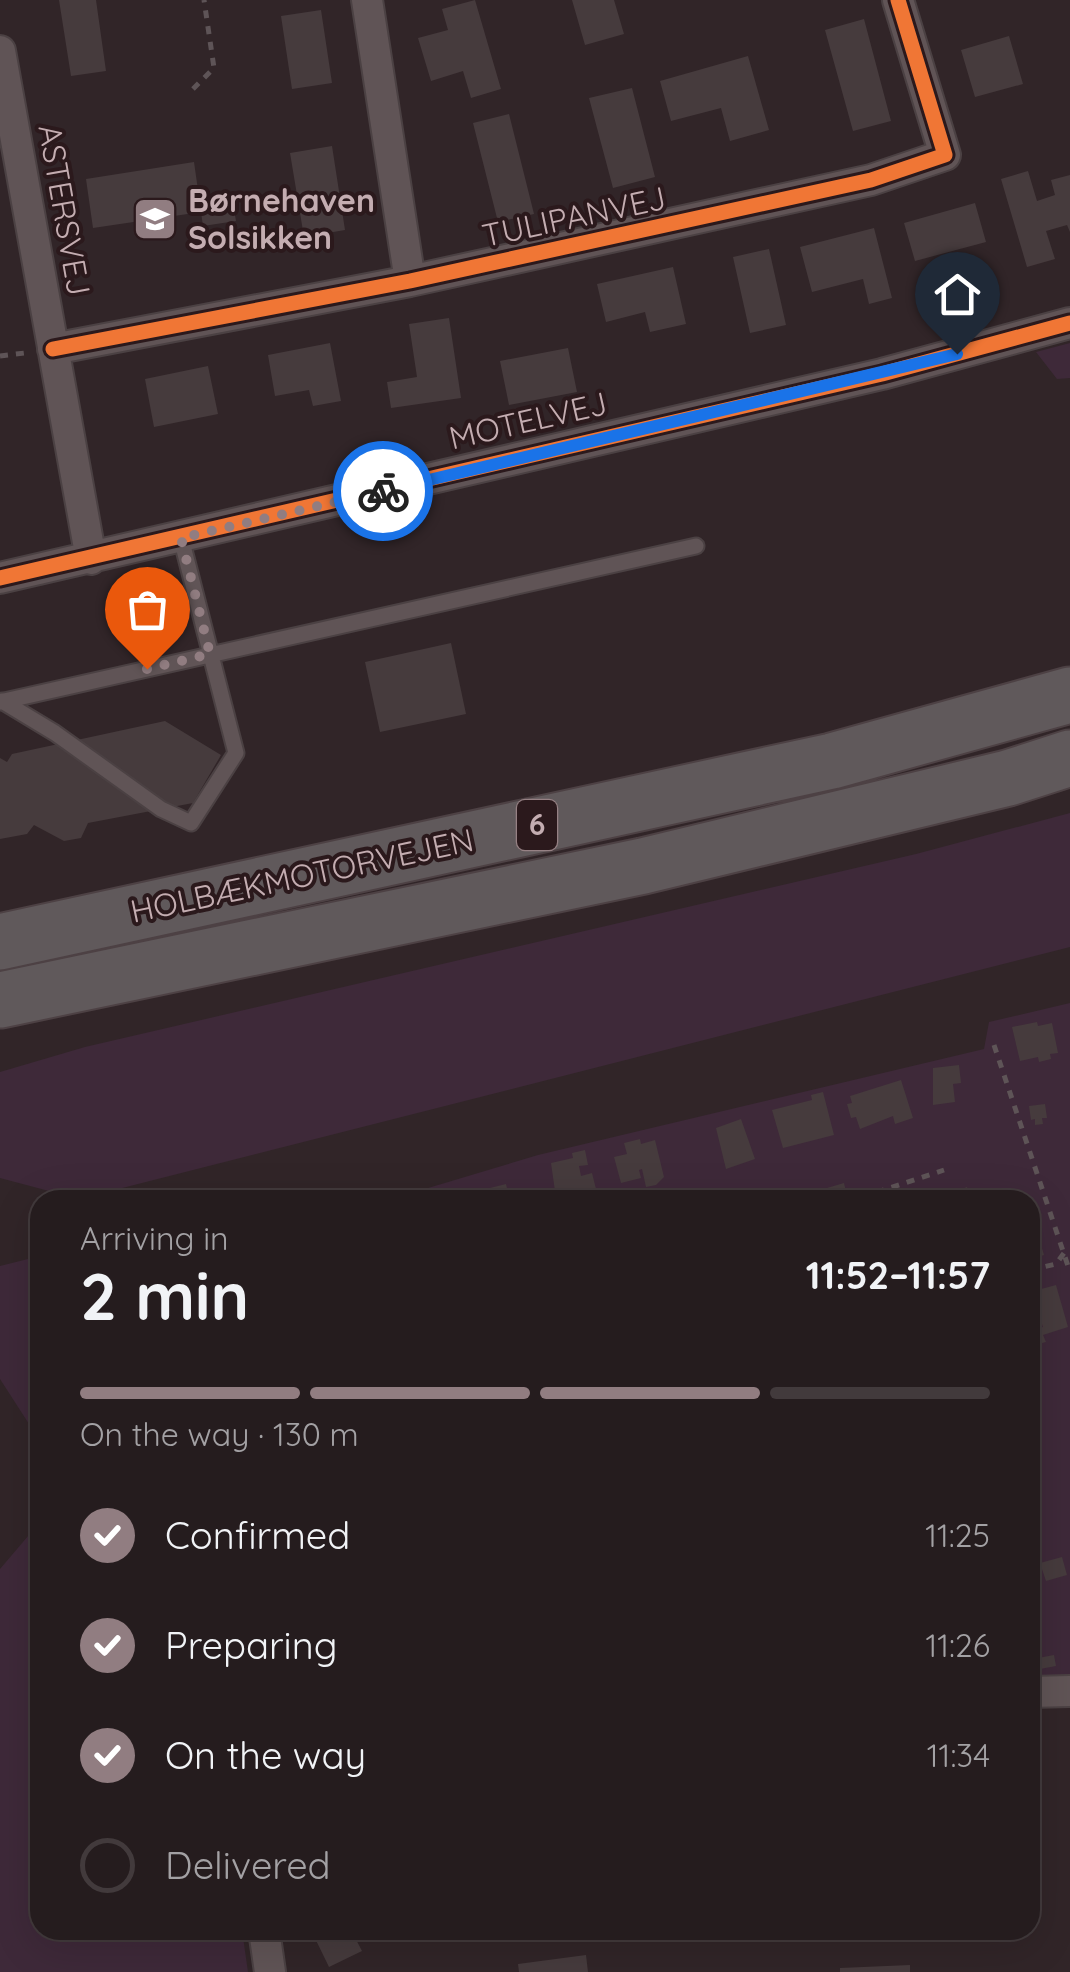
<!DOCTYPE html>
<meta charset="utf-8">
<style>
:root{--surface:#251c1e;--page:#2d2527;--text:#f1f3f6;--muted:#a3a1a4;--line:#423a3c;--accent:#917d81}
body{margin:0;font-family:Quicksand,sans-serif;background:var(--page);color:var(--text);height:100vh;display:flex;flex-direction:column;font-size:38px;white-space:nowrap}
*{box-sizing:border-box;margin:0}
p{font-size:32px;color:var(--muted)}
.icon{flex:none;width:55px;height:55px;fill:none;stroke:currentColor;stroke-width:2;stroke-linecap:round;stroke-linejoin:round}
.map{position:relative;flex:1;overflow:hidden}
.details{position:absolute;left:30px;top:1190px;width:1010px;height:750px;display:flex;flex-direction:column;background:var(--surface);border-radius:30px;box-shadow:0 10px 40px #0002,0 0 0 2px var(--line)}
.details>*{flex:none}
.pin{position:absolute;display:grid;place-items:center;width:85px;height:85px;color:#fff;margin:-102px -42px;border-radius:50% 50% 50% 0;rotate:-45deg;box-shadow:0 0 10px #0007}
.pin .icon{rotate:45deg}
.courier{position:absolute;display:grid;place-items:center;width:100px;height:100px;margin:-50px;border:8px solid #1a73e8;border-radius:50%;background:#fff;color:#222;box-shadow:0 2px 12px #0007}
.head em{font-style:normal;font-weight:700}
.head div{display:flex;flex-direction:column-reverse}
.head{display:flex;align-items:center;justify-content:space-between;height:170px;padding:0 50px}
h1{font-size:65px;font-weight:700;line-height:75px}
.bar{display:grid;grid-template-columns:repeat(4,1fr);gap:15px 10px;align-content:center;height:120px;padding:0 50px}
.bar i{height:12px;border-radius:8px;background:var(--line)}
.bar .selected{background:var(--accent)}
.bar p{grid-column:span 4}
ol{padding:0 50px;list-style:none}
li{display:flex;align-items:center;gap:30px;height:110px}
li p{margin-inline-start:auto}
li .icon{padding:10px;border-radius:50%;background:var(--accent);color:#fff;stroke-width:4}
li:last-child{color:var(--muted)}
li i{width:55px;height:55px;border:5px solid var(--line);border-radius:50%}
.map>svg:first-child{display:block}
</style>
<div class="map">
<svg width="1070" height="1972" viewBox="0 0 1070 1972">
<rect width="100%" height="100%" fill="#312528"/>
<path fill="#3e2939" d="M1070,343V378L1057,379L1036,352Z
M1070,813V947L79,1199L0,1178V1072L85,1047L916,854Z
M1070,1003V1679L1030,1681V1200H388L538,1155L984,1049L989,1022Z
M40,1256V1441L0,1379V1266Z
M40,1522V1930H242L248,1972H0V1569Z"/>
<path fill="#463b3d" d="M59,0H96L106,71L71,76Z
M475,0L501,89L471,98L463,71L431,81L418,38L448,30L442,9Z
M572,0H614L624,34L585,45Z
M321,10L332,83L292,89L281,16Z
M864,19L891,121L853,131L825,30Z
M1009,36L1023,84L975,97L961,50Z
M748,56L769,130L730,141L721,108L671,121L660,81Z
M632,88L655,177L613,188L589,98Z
M509,114L534,214L498,222L473,123Z
M332,146L345,230L304,237L290,153Z
M194,162L199,197L231,192L236,221L203,226L201,212L93,228L86,179Z
M1028,171L1037,201L1055,195L1051,180L1070,175V232L1067,225L1046,231L1055,259L1027,267L1001,179Z
M975,203L986,242L915,261L904,223Z
M874,228L892,298L869,304L863,279L812,292L800,247Z
M769,249L786,325L750,333L733,257Z
M673,267L686,324L650,332L645,312L606,322L597,284Z
M449,318L461,398L391,408L387,382L417,377L409,324Z
M330,343L341,401L313,406L309,390L275,396L268,355Z
M568,348L577,392L509,405L500,361Z
M208,366L218,414L154,427L145,379Z
M451,643L466,714L380,732L365,662Z
M165,721L221,755L193,803L88,823L81,838L64,841L34,825L27,834L0,839V758L7,762L12,754Z
M1037,1022L1038,1026L1052,1023L1058,1053L1050,1054L1051,1059L1039,1062L1038,1057L1020,1061L1012,1027Z
M959,1065L961,1083L953,1084L955,1102L933,1105V1068Z
M901,1080L913,1118L895,1124L893,1116L860,1129L856,1117L851,1118L847,1104L852,1103L850,1096Z
M823,1092L834,1135L783,1148L772,1110L812,1100L811,1095Z
M1045,1104L1047,1118H1042L1043,1124L1035,1125V1119L1031,1120L1029,1106Z
M741,1119L755,1159L726,1169L716,1128Z
M640,1139L641,1144L655,1140L664,1177L656,1185L646,1187L642,1169L639,1170L641,1178L621,1183L614,1157L627,1154L624,1143Z
M585,1150L588,1165L579,1166L581,1176L592,1173L596,1189L556,1198L551,1163L573,1158L572,1153Z
M844,1183L848,1200H830L827,1188Z
M506,1184L508,1193L527,1188L530,1200H471L470,1193Z
M967,1187L971,1198L947,1200L945,1195Z
M928,1190L931,1200H899V1199Z
M1030,1227L1034,1237L1038,1235L1044,1255L1030,1259Z
M1056,1285L1068,1327L1043,1335L1046,1342L1030,1346V1331L1043,1327L1042,1324L1030,1328V1292Z
M1062,1557L1067,1575L1046,1581L1040,1563Z
M1054,1655L1056,1666L1040,1669L1038,1658Z
M311,1930H351L362,1951L329,1967Z
M586,1955L588,1972H519L518,1964Z
M910,1965V1972H840V1968Z"/>
<g fill="none" stroke-linecap="round" stroke-linejoin="round">
<g stroke="#4b4143" stroke-width="19">
<path id="lane" d="M2,701L55,733L161,809L191,823L236,753L181,538
M0,702L696,546"/>
</g>
<g stroke="#4b4143" stroke-width="34">
<path id="street" d="M367,0L410,281
M0,51L91,559
M53,349L410,281L871,180L945,155L898,0
M0,578L882,374L1070,323
M1030,1692L1070,1691
M264,1930L270,1972"/>
</g>
<g stroke="#4d4144" stroke-width="59">
<path id="highway" d="M0,942L832,761L1070,695
M0,1000L643,866L1008,778L1070,758"/>
</g>
<path stroke="#5e5457" stroke-width="5" stroke-dasharray="8 8" stroke-linecap="butt" d="M193,89L214,68L204,0
M0,356L25,353
M994,1045L1070,1272
M866,1200L865,1196L944,1170
M1030,1270L1056,1264L1064,1253L1070,1252"/>
<use href="#lane" stroke="#605456" stroke-width="15"/>
<use href="#street" stroke="#605456" stroke-width="30"/>
<use href="#highway" stroke="#60595b" stroke-width="55"/>
<g stroke="#2b191c" stroke-width="21">
<path id="cycleway" d="M53,349L410,281L871,180L945,155L898,0
M0,578L882,374L1070,323"/>
</g>
<use href="#cycleway" stroke="#f07635" stroke-width="15"/>
</g>
<g fill="none" stroke-linecap="round" stroke-linejoin="round">
<path stroke="#917d81" stroke-width="10" stroke-dasharray="0 18" d="M147,669L210,654L181,538L383,491"/>
<path stroke="#1a73e8" stroke-width="12" d="M383,491L957,354"/>
</g>
<defs>
<g id="school-square" transform="scale(2.25)"><rect x="-9" y="-9" width="18" height="18" rx="4" fill="#917d81" stroke="#2b191c"/><path d="M0-5L7-2L0 1L-7-2ZM-4 1L0 2.5L4 1V4Q0 6-4 4Z" fill="#fff"/></g>
</defs>
<g fill-rule="evenodd">
<use href="#school-square" x="155" y="219"/>
</g>
<g text-anchor="middle" stroke-width="8" stroke-linejoin="round" paint-order="stroke">
<rect fill="#2b191c" stroke="#968184" stroke-width="2.5" x="517" y="800" width="40" height="50" rx="8"/>
<g font-size="30" font-weight="bold" fill="#c4adb1">
<text x="537" y="835">6</text>
</g>
<g font-size="32" font-weight="bold" fill="#c4adb1" stroke="#2b191c" text-anchor="start">
<text x="188" y="212">Børnehaven<tspan x="188" dy="37">Solsikken</tspan></text>
</g>
<g font-size="32" fill="#c4adb1" stroke="#2b191c">
<text transform="translate(64 210) rotate(80)" y="11">ASTERSVEJ</text>
<text transform="translate(574 217) rotate(-12)" y="11">TULIPANVEJ</text>
<text transform="translate(528 421) rotate(-13)" y="11">MOTELVEJ</text>
<text transform="translate(302 876) rotate(-12)" y="11">HOLBÆKMOTORVEJEN</text>
</g>
</g>
</svg>
<div class="pin" style="left:147px;top:669px;background:#ea580c"><svg class="icon" aria-label="bag" viewBox="0 0 24 24"><path d="M5 8h14l-1 12H6zM9 8a3 3 0 0 1 6 0"/></svg></div>
<div class="pin" style="left:957px;top:354px;background:#1f2937"><svg class="icon" aria-label="home" viewBox="0 0 24 24"><path d="M3 11l9-7 9 7M6 9v11h12V9"/></svg></div>
<div class="courier" style="left:383px;top:491px"><svg class="icon" aria-label="bike" viewBox="0 0 24 24"><circle cx="6" cy="16" r="4"/><circle cx="18" cy="16" r="4"/><path d="M6 16l4-8h5l3 8M10 8l3 8H6M13 5h3"/></svg></div>
<section class="details">
<div class="head"><div><h1>2 min</h1><p>Arriving in</p></div><em>11:52–11:57</em></div>
<div class="bar"><i class="selected"></i><i class="selected"></i><i class="selected"></i><i></i><p>On the way · 130 m</p></div>
<ol>
<li><svg class="icon" aria-label="check" viewBox="0 0 24 24"><path d="M5 12l5 5 9-10"/></svg>Confirmed<p>11:25</p></li>
<li><svg class="icon" aria-label="check" viewBox="0 0 24 24"><path d="M5 12l5 5 9-10"/></svg>Preparing<p>11:26</p></li>
<li><svg class="icon" aria-label="check" viewBox="0 0 24 24"><path d="M5 12l5 5 9-10"/></svg>On the way<p>11:34</p></li>
<li><i></i>Delivered</li>
</ol>
</section>
</div>
